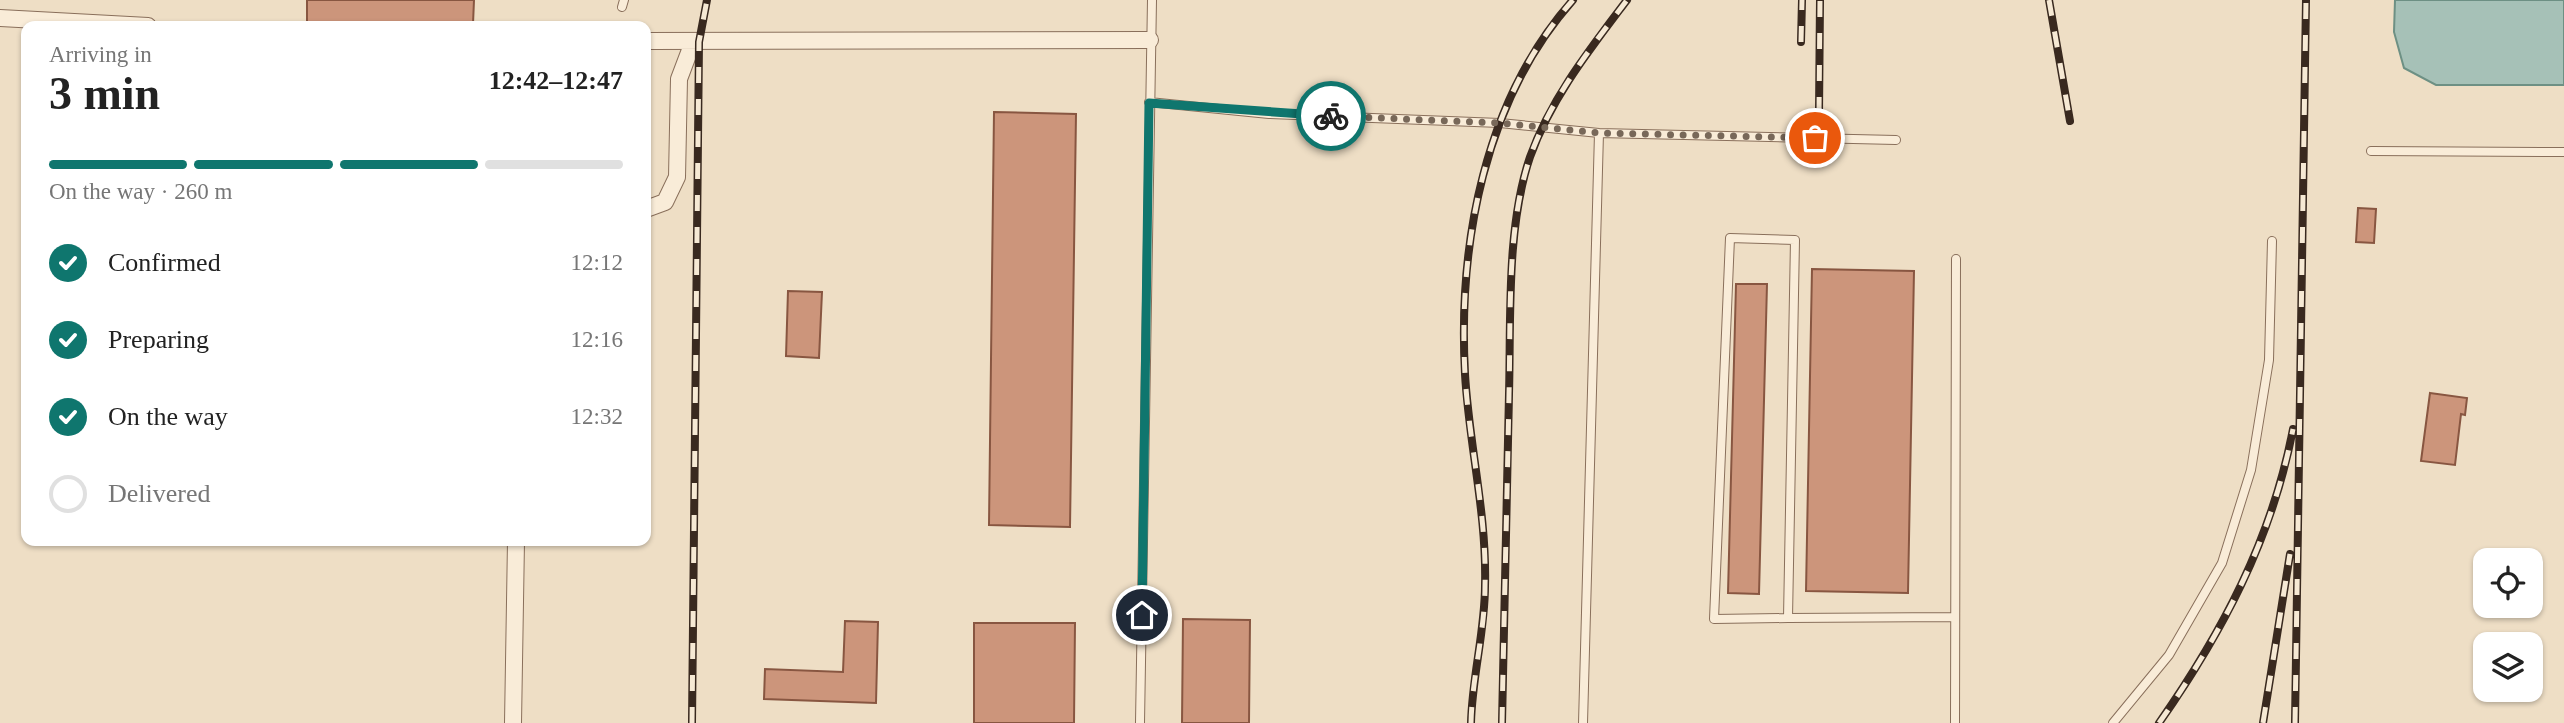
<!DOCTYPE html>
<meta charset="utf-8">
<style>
:root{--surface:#fff;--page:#f2f2f2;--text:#222;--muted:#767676;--line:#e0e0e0;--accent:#0f766e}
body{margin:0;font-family:Georgia,serif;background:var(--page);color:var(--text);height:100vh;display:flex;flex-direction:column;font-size:26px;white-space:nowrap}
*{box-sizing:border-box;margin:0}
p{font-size:23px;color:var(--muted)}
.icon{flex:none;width:38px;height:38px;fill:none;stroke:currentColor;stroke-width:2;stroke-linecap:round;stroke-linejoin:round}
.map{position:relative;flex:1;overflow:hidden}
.drawer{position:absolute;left:21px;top:21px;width:630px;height:525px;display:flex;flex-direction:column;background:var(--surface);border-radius:14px;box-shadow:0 2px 5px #0004}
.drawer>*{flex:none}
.buttons{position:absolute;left:2473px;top:548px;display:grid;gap:14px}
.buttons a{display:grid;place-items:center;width:70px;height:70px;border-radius:14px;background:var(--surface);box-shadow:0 2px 5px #0004;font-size:35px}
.pin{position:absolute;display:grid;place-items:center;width:60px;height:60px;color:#fff;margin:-30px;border:4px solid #fff;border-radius:50%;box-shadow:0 2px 7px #0007}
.courier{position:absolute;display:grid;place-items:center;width:70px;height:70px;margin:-35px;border:5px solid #0f766e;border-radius:50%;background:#fff;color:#222;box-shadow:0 2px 9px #0007}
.summary em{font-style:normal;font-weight:600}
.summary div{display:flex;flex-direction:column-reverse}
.summary{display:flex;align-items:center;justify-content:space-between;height:119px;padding:0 28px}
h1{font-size:46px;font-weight:600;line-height:52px}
.bar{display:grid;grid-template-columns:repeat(4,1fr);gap:10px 7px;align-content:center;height:84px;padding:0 28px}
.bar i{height:9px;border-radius:5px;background:var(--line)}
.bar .active{background:var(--accent)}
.bar p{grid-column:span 4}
ol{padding:0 28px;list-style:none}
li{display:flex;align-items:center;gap:21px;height:77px}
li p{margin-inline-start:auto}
li .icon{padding:7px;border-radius:50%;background:var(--accent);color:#fff;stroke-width:4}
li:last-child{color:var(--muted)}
li i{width:38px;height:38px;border:4px solid var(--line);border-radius:50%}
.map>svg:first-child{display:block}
</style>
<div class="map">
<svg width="2564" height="723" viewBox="0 0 2564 723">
<rect width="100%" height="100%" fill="#eedec5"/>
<path fill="#a6c1b7" stroke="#6d9084" stroke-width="2" d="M2395,0H2564V85H2436L2404,68L2394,32Z"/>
<path fill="#cc957b" stroke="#885641" stroke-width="2" d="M307,0H474L473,24L307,22Z
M994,112L1076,114L1070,527L989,525Z
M2358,208L2376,209L2374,243L2356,242Z
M1812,269L1914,271L1908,593L1806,591Z
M1736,284H1767L1759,594L1728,593Z
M788,291L822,292L819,358L786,356Z
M2430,393L2467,398L2465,415L2461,414L2455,465L2421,461Z
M1183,619L1250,620L1249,723H1182Z
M845,621L878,622L876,703L764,699L765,669L843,672Z
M974,623H1075L1074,723H974Z"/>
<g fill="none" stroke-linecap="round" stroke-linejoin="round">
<g stroke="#896f5b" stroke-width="10">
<path id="lane" d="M622,7L624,0
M1149,102L1269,114L1500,123L1599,133L1896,140
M2371,151L2564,152
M1788,618L1714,619L1730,238L1795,240L1788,618L1955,617
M1140,723L1152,0
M1583,723L1599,133
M1955,723L1956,259
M2113,723L2169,655L2222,563L2251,470L2269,360L2272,241"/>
</g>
<g stroke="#896f5b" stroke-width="18">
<path id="street" d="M0,18L148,26
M646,41L1150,40
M646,209L665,202L677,177L679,79L693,42
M513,723L516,541"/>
</g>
<use href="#lane" stroke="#f9ecd8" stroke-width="8"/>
<use href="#street" stroke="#f9ecd8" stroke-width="16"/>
<g stroke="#39291f" stroke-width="8">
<path id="rail" d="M2049,0L2070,121
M1801,42L1802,0
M1819,113L1820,0
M692,723L699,42L707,0
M1471,723C1472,677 1485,631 1485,586C1487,514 1469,445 1465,374C1458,244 1484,100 1573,0
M1502,723C1504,613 1507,504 1509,394C1511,320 1506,228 1530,157C1551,98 1590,49 1627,0
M2159,723C2222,633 2272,539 2293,429
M2263,723L2290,554
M2295,723L2306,0"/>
</g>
<use href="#rail" stroke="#f6e9d4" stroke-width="5" stroke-dasharray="16" stroke-linecap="butt"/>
</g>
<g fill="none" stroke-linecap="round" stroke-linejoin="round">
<path stroke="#786859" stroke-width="7" stroke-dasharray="0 12.6" d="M1331,116L1500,123L1599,133L1815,138"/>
<path stroke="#0f766e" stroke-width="9" d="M1142,615L1149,103L1331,116"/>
</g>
</svg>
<div class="buttons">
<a><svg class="icon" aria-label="locate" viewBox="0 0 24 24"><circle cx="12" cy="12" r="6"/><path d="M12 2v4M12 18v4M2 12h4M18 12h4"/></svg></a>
<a><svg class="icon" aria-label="layers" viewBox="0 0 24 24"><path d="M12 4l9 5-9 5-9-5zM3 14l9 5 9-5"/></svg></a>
</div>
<div class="pin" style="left:1815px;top:138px;background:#ea580c"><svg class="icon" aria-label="bag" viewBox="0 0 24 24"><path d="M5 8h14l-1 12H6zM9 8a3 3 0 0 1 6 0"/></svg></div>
<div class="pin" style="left:1142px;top:615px;background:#1f2937"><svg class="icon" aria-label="home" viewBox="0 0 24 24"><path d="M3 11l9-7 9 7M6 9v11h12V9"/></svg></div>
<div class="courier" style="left:1331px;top:116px"><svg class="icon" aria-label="bike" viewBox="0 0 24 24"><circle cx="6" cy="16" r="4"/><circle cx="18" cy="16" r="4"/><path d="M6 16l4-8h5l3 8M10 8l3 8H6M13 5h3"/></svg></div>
<section class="drawer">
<div class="summary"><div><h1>3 min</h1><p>Arriving in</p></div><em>12:42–12:47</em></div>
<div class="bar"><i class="active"></i><i class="active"></i><i class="active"></i><i></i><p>On the way · 260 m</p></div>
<ol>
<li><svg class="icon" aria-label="check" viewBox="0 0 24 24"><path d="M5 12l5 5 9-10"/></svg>Confirmed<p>12:12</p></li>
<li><svg class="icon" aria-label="check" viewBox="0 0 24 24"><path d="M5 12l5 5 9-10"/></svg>Preparing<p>12:16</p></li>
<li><svg class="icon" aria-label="check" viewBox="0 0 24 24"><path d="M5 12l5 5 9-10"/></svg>On the way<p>12:32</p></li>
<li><i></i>Delivered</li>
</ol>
</section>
</div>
